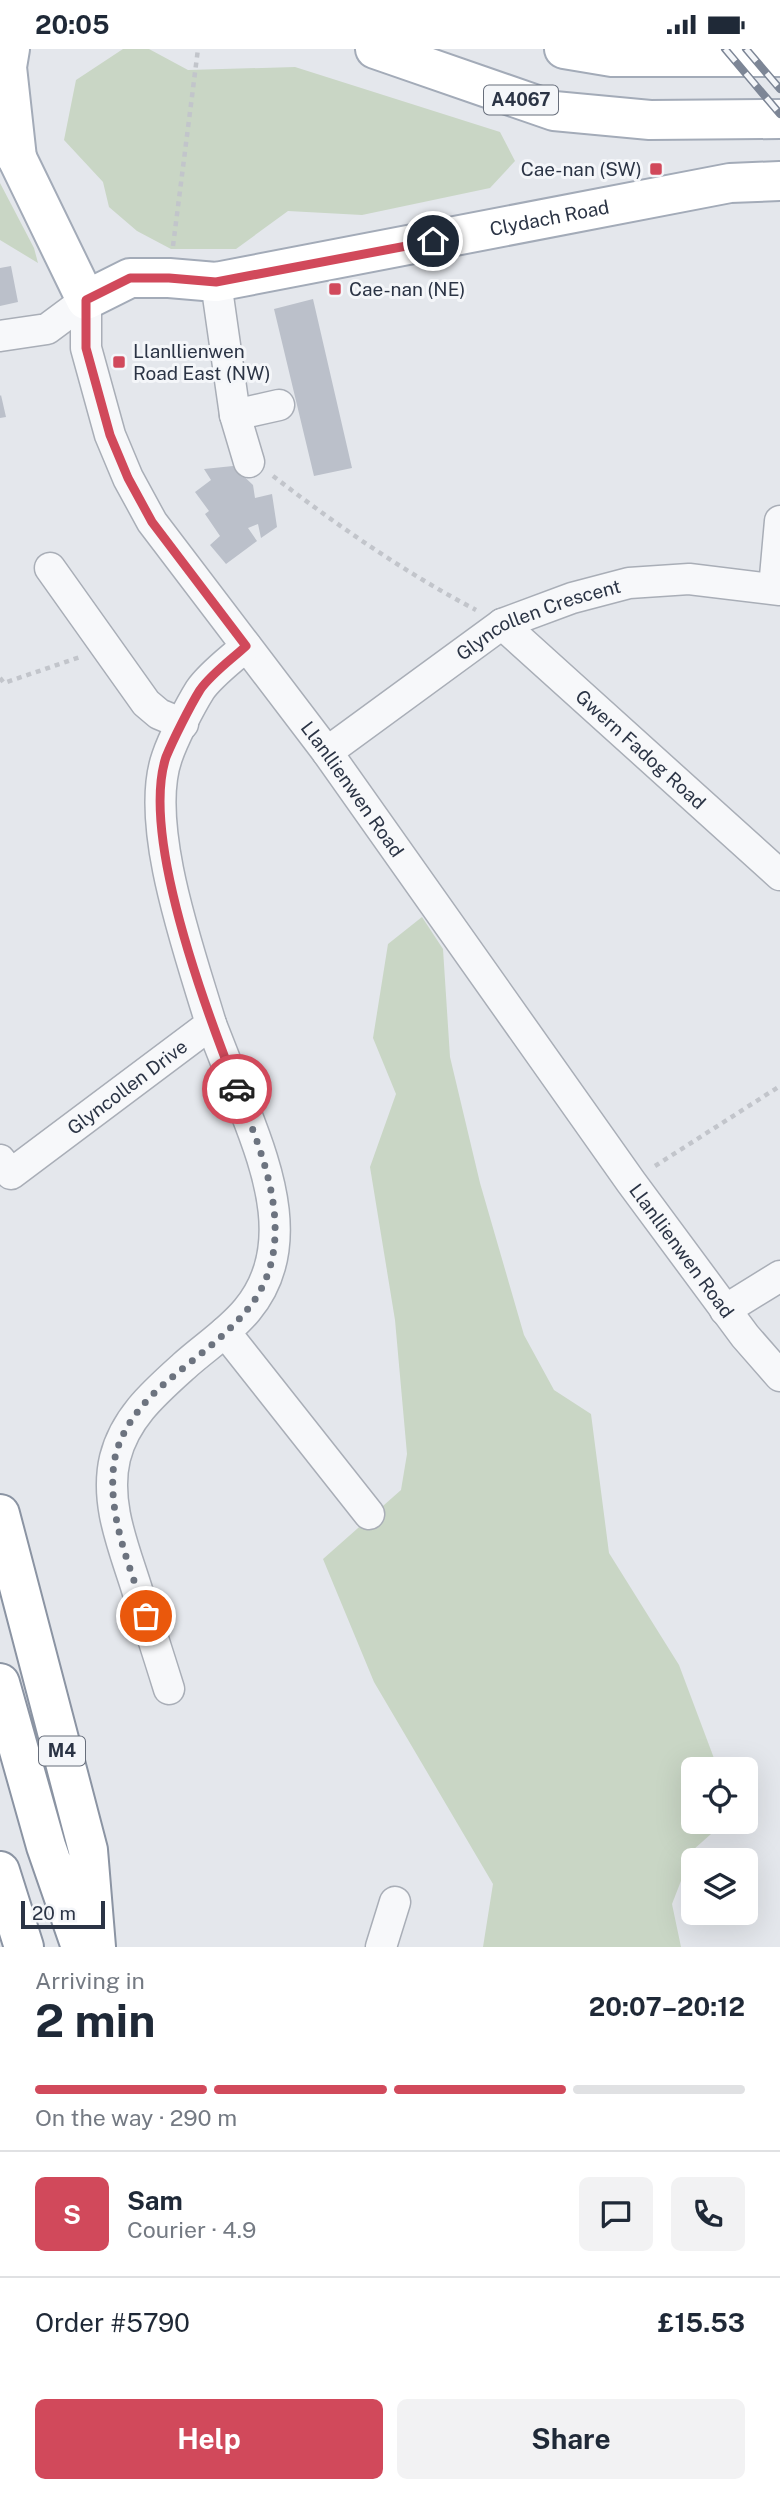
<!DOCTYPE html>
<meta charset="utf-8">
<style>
:root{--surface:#fff;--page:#f2f2f3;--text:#1f2937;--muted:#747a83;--line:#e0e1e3;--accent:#d1495b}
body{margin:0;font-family:"Public Sans",sans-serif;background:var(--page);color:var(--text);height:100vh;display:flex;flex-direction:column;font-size:26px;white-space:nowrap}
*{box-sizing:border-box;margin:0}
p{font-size:23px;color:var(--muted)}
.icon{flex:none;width:38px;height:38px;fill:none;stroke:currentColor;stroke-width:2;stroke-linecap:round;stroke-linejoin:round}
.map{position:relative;height:1898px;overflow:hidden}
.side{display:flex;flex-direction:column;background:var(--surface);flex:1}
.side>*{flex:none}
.tools{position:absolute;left:681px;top:1708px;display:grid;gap:14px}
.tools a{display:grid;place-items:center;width:77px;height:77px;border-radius:10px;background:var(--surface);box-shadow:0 7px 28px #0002;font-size:35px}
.scale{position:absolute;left:21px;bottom:18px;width:84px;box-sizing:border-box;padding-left:7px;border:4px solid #2b3445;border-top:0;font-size:19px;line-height:24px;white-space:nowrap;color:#2b3445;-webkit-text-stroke:5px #f4f6f9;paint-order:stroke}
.pin{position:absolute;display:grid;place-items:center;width:60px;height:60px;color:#fff;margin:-30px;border:4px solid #fff;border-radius:50%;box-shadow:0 2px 7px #0007}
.courier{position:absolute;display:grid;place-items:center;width:70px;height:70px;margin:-35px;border:5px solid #d1495b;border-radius:50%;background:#fff;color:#222;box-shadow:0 2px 9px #0007}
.summary em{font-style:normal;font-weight:700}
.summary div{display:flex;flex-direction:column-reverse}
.summary{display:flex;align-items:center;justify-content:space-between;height:119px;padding:0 35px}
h1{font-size:46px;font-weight:700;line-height:52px}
.bar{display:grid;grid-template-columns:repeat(4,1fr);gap:10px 7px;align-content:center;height:84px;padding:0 35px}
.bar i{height:9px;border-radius:5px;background:var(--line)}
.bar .active{background:var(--accent)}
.bar p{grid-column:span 4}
.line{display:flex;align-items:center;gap:18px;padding:0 35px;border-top:2px solid var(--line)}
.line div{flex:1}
.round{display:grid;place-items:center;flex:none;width:74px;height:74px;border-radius:10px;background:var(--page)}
.button{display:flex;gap:14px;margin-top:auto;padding:14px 35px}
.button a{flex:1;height:80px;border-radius:10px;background:var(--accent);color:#fff;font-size:28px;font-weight:700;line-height:80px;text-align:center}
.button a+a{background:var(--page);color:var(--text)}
.status{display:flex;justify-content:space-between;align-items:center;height:49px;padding:0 35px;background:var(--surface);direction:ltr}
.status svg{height:19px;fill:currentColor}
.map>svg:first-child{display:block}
</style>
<div class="status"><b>20:05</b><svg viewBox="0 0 49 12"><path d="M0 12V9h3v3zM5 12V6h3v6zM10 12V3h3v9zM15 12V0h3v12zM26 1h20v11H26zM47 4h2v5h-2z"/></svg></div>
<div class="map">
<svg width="780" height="1898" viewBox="0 0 780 1898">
<rect width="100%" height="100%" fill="#e4e7ec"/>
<path fill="#c9d6c5" d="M123,0H149L188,21L295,18L500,83L515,112L490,139L362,166L288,162L236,200H171L137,182L109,158L103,133L64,91L76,31Z
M0,134L34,199L38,214L0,191Z
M422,868L443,900L450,1008L480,1134L524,1286L554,1341L591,1365L609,1504L679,1616L718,1720H693V1773L738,1774L711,1785L693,1801L672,1855L681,1898H483L493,1835L374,1633L323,1510L401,1441L407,1405L395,1271L370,1118L396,1045L373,989L388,895Z"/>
<path fill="#bbc0ca" d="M11,217L18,253L0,257V219Z
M313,250L352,419L314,427L274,260Z
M1,346L6,368L0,369V347Z
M233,417L253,436L255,449L272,445L277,478L261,489L258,475L248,479L257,492L226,515L210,496L220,487L205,465L209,462L195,443L211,431L204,420Z"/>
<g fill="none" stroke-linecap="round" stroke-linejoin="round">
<g stroke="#a9aeb7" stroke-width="33">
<g id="minor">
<path d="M216,233L235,366L249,413"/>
<path id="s1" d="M86,251V299L110,386L128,429L152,473L327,703L631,1133L745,1287L780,1327"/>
<path d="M0,287L47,280L86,251"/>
<path d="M235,366L279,356"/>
<path d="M50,519L146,654L159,665L183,675"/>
<path d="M774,539L780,472"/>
<path id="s2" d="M502,575L780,826"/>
<path id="s3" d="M327,703L502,575L572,549L629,534L689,530L780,541"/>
<path id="s4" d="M0,1111L11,1125L211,975C191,907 143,776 167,708C173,690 190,657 200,641C211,625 232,610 246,597"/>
<path d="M725,1261L780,1227"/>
<path d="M225,1283L369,1465"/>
<path d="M169,1640C159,1608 149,1576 138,1544C125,1501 104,1455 115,1409C125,1369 154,1344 184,1317C205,1298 229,1283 247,1261C297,1201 269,1123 244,1059C233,1031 222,1003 211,975"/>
<path d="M381,1898L395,1853"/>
</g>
</g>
<g stroke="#a3abb8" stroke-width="42">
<g id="major">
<path d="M10,0L7,18L17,109"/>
<path d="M375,0L554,62L650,71L780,70"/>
<path d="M564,0L612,8H780"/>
<path id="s5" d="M0,84L17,109L86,251L130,229H169L216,233L730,134L780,132"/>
</g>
</g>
<g stroke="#8b94a3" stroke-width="42">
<path id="highway" d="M0,1465L88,1801L96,1898
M0,1634L46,1797L81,1898
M0,1822L24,1898"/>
</g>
<path stroke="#c2c5cb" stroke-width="4.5" stroke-dasharray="5 5" stroke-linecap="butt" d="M173,197L198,0
M273,427C338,477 404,523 476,561
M0,629L4,634L80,608
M655,1117L780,1037"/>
<use href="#minor" stroke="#f7f8fa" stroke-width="30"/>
<use href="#major" stroke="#fff" stroke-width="38"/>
<use href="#highway" stroke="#fff" stroke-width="38"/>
<g stroke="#7d8696" stroke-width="8">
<path id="rail" d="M725,0L780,65
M746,0L780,40"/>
</g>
<use href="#rail" stroke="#f4f6f9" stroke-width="5" stroke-dasharray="16" stroke-linecap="butt"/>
</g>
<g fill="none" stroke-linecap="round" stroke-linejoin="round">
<path stroke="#6c737f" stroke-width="7" stroke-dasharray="0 12.6" d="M146,1567C130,1517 107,1467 114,1414C119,1382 141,1355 164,1335C192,1311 224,1289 247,1261C302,1195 264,1109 237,1040"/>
<path stroke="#d1495b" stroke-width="9" d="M237,1040C207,964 140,787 166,708C173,691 190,657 200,641C211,625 232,610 246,597L152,473L128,429L110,386L86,299V251L130,229H169L216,233L433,192"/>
</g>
<g fill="#d1495b" stroke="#f4f6f9" stroke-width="2.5">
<rect x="649" y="113" width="14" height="14" rx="3.5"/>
<rect x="328" y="233" width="14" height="14" rx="3.5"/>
<rect x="112" y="306" width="14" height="14" rx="3.5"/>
</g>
<g text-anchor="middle" stroke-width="6" stroke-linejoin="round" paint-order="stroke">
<g fill="#f4f6f9" stroke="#676e7b" stroke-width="2">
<rect x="484" y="36.5" width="74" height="29" rx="5"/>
<rect x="39" y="1687.5" width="46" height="29" rx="5"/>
</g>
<g font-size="18" font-weight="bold" fill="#2b3445">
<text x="521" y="57">A4067</text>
<text x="62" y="1708">M4</text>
</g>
<g font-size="19" fill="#2b3445" stroke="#f4f6f9" text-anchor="start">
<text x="642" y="127" text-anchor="end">Cae-nan (SW)</text>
<text x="349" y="247">Cae-nan (NE)</text>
<text x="133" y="309">Llanllienwen<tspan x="133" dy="22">Road East (NW)</tspan></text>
</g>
<g font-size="19" fill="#2b3445" stroke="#f4f6f9">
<text dy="7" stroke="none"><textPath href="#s5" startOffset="663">Clydach Road</textPath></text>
<text dy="7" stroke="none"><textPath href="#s3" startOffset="252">Glyncollen Crescent</textPath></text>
<text dy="7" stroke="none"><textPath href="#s2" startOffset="187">Gwern Fadog Road</textPath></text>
<text dy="7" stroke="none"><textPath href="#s1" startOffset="569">Llanllienwen Road</textPath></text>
<text dy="7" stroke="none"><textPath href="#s4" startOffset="163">Glyncollen Drive</textPath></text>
<text dy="7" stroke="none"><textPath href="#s1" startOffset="1136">Llanllienwen Road</textPath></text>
</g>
</g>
</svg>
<div class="tools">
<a><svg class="icon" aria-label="locate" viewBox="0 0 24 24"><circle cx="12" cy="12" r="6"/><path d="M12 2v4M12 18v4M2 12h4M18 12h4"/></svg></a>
<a><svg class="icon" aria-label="layers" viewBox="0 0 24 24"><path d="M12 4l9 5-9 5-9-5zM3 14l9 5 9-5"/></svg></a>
</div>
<div class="scale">20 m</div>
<div class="pin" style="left:146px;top:1567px;background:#ea580c"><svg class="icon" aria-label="bag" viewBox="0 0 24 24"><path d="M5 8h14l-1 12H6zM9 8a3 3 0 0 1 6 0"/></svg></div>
<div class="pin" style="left:433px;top:192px;background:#1f2937"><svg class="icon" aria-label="home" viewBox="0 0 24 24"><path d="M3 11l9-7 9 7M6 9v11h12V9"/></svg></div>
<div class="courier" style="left:237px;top:1040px"><svg class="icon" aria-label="car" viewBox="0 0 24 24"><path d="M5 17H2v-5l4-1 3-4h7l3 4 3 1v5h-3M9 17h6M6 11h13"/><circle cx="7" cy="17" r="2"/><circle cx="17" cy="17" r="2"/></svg></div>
</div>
<section class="side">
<div class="summary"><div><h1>2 min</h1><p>Arriving in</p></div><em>20:07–20:12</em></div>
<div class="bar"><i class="active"></i><i class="active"></i><i class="active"></i><i></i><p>On the way · 290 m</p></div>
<div class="line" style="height:126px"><b class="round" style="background:var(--accent);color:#fff">S</b><div><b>Sam</b><p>Courier · 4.9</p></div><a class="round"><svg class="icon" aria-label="chat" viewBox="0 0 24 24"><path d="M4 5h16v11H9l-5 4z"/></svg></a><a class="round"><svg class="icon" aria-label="phone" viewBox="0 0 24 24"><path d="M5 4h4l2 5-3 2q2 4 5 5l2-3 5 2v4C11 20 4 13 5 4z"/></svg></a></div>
<div class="line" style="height:91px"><div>Order #5790</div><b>£15.53</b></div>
<div class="button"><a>Help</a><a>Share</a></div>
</section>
